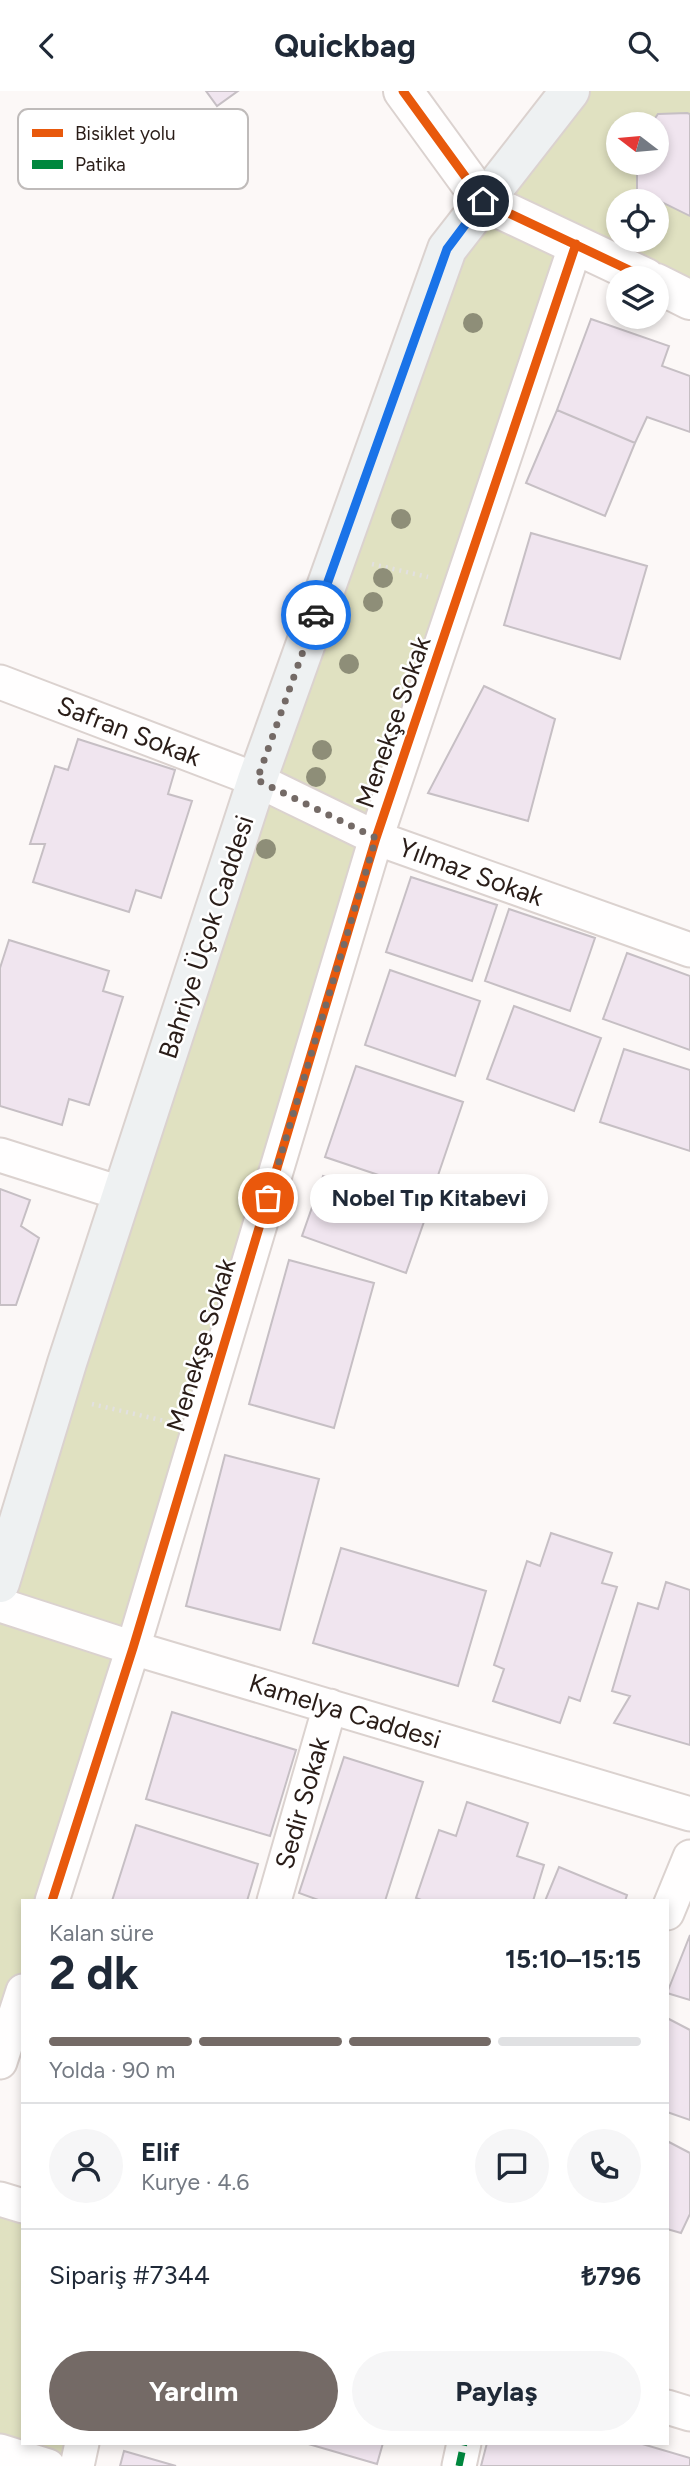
<!DOCTYPE html>
<html lang="tr">
<meta charset="utf-8">
<style>
:root{--surface:#fff;--page:#f6f6f7;--text:#1f2937;--muted:#747a83;--line:#e0e1e3;--accent:#746a66}
body{margin:0;font-family:Figtree,sans-serif;background:var(--page);color:var(--text);height:100vh;display:flex;flex-direction:column;font-size:26px;white-space:nowrap}
*{box-sizing:border-box;margin:0}
p{font-size:23px;color:var(--muted)}
.icon{flex:none;width:38px;height:38px;fill:none;stroke:currentColor;stroke-width:2;stroke-linecap:round;stroke-linejoin:round}
.map{position:relative;flex:1;overflow:hidden}
.panel{position:absolute;left:21px;top:1808px;width:648px;height:546px;display:flex;flex-direction:column;background:var(--surface);border-radius:0px;box-shadow:0 4px 10px #0003}
.panel>*{flex:none}
.needle{width:46px;rotate:286deg}
.controls{position:absolute;left:606px;top:21px;display:grid;gap:14px}
.controls a{display:grid;place-items:center;width:63px;height:63px;border-radius:50%;background:var(--surface);box-shadow:0 4px 10px #0003;font-size:35px}
.pin{position:absolute;display:grid;place-items:center;width:60px;height:60px;color:#fff;margin:-30px;border:4px solid #fff;border-radius:50%;box-shadow:0 2px 7px #0007}
.courier{position:absolute;display:grid;place-items:center;width:70px;height:70px;margin:-35px;border:5px solid #1a73e8;border-radius:50%;background:#fff;color:#222;box-shadow:0 2px 9px #0007}
.bubble{position:absolute;height:49px;border-radius:24px;background:var(--surface);box-shadow:0 4px 10px #0003;font-size:23px;font-weight:700;line-height:49px;text-align:center}
.head em{font-style:normal;font-weight:700}
.head div{display:flex;flex-direction:column-reverse}
.head{display:flex;align-items:center;justify-content:space-between;height:119px;padding:0 28px}
h1{font-size:46px;font-weight:700;line-height:52px}
.bar{display:grid;grid-template-columns:repeat(4,1fr);gap:10px 7px;align-content:center;height:84px;padding:0 28px}
.bar i{height:9px;border-radius:5px;background:var(--line)}
.bar .on{background:var(--accent)}
.bar p{grid-column:span 4}
.line{display:flex;align-items:center;gap:18px;padding:0 28px;border-top:2px solid var(--line)}
.line div{flex:1}
.round{display:grid;place-items:center;flex:none;width:74px;height:74px;border-radius:37px;background:var(--page)}
.action{display:flex;gap:14px;margin-top:auto;padding:14px 28px}
.action a{flex:1;height:80px;border-radius:42px;background:var(--accent);color:#fff;font-size:28px;font-weight:700;line-height:80px;text-align:center}
.action a+a{background:var(--page);color:var(--text)}
header{display:flex;justify-content:space-between;align-items:center;height:91px;padding:0 28px;background:var(--surface);font-size:32px;font-weight:700}
.map>svg:first-child{display:block}
</style>
<header><svg class="icon" aria-label="back" viewBox="0 0 24 24"><path d="M15 5l-7 7 7 7"/></svg>Quickbag<svg class="icon" aria-label="search" viewBox="0 0 24 24"><circle cx="10" cy="10" r="6"/><path d="M15 15l6 6"/></svg></header>
<div class="map">
<svg width="690" height="2375" viewBox="0 0 690 2375">
<rect width="100%" height="100%" fill="#fcf8f7"/>
<path fill="#e0e1c1" fill-rule="evenodd" d="M570,0H690V210L564,149L52,1809L23,1810V1900L0,1971V1492L447,158ZM618,33H656V72H618ZM618,110H656V149H618Z
M0,2108L23,2115V2352H82L77,2375H0Z"/>
<path fill="#f0e5ef" stroke="#c6bfc4" stroke-width="2" d="M206,0H238L217,15Z
M687,22L690,23V125L637,99V72H656V33H651L658,23Z
M591,228L669,255L662,275L690,285V341L647,326L635,352L557,319Z
M557,319L635,352L605,425L526,392Z
M531,442L647,475L620,568L504,534Z
M484,595L555,628L528,730L428,702Z
M78,648L175,679L168,703L192,710L161,807L136,799L129,821L33,791L45,753H30L55,675L68,679Z
M411,786L497,814L472,890L386,861Z
M509,818L595,847L570,920L485,890Z
M9,849L109,880L103,900L123,906L89,1014L69,1008L62,1034L0,1015V877Z
M627,862L690,885V959L603,928Z
M390,879L480,910L455,985L365,954Z
M514,915L601,947L574,1020L487,988Z
M624,958L690,979V1060L600,1031Z
M356,975L463,1011L432,1102L325,1066Z
M323,1085L427,1122L406,1182L302,1145Z
M0,1098L30,1109L21,1135L39,1147L16,1214H0Z
M289,1169L374,1192L334,1337L249,1313Z
M225,1364L319,1388L280,1539L186,1515Z
M551,1442L612,1462L602,1492L617,1496L580,1610L569,1606L560,1632L493,1610L504,1578L494,1574L527,1470L540,1475Z
M341,1457L486,1500L458,1595L313,1552Z
M666,1491L690,1499V1654L614,1632L630,1605L612,1600L638,1512L658,1518Z
M172,1621L296,1659L270,1745L146,1708Z
M344,1666L423,1691L385,1810H321L299,1802Z
M467,1711L528,1732L517,1765L544,1774L533,1810H424L416,1807L439,1739L456,1745Z
M136,1734L258,1773L247,1810H112Z
M559,1776L627,1804L625,1810H545Z
M690,1844V1909L667,1902Z
M667,1927L690,1939V2029L667,2021Z
M667,2050L690,2062V2123L681,2142L667,2138Z
M305,2352H383L377,2373Z
M487,2352H639L690,2367V2375H481Z
M124,2360L176,2375H120Z"/>
<g fill="none" stroke-linecap="round" stroke-linejoin="round">
<g stroke="#dbd2cf" stroke-width="37">
<path id="minor" d="M0,591L257,689L376,747L690,859
M0,1064L123,1103
M0,1514L133,1557L690,1723
M52,1810L133,1557L376,747L576,153
M274,1810L330,1615
M667,1822L690,1766
M0,1971L23,1900
M0,2108L23,2115
M667,2316L690,2323
M0,2360L48,2375
M77,2375L82,2352
M459,2375L464,2352"/>
</g>
<g stroke="#dbd2cf" stroke-width="42">
<path id="tertiary" d="M403,0L483,110L646,187
M656,192L690,209"/>
</g>
<g stroke="#dbd2cf" stroke-width="42">
<path id="secondary" d="M0,1492L67,1272L257,689L447,158L570,0"/>
</g>
<path stroke="#e2e0e0" stroke-width="4.5" stroke-dasharray="2 5" stroke-linecap="butt" d="M372,473L428,486
M92,1313L169,1331"/>
<use href="#minor" stroke="#fffefe" stroke-width="33"/>
<use href="#tertiary" stroke="#fffefe" stroke-width="38"/>
<use href="#secondary" stroke="#eef1f2" stroke-width="38"/>
<path stroke="#00873e" stroke-width="7" stroke-dasharray="14 7" stroke-linecap="butt" d="M459,2375L464,2352"/>
<g stroke="#fff" stroke-width="13">
<path id="cycleway" d="M403,0L483,110L646,187
M52,1810L133,1557L376,747L576,153"/>
</g>
<use href="#cycleway" stroke="#e8590c" stroke-width="9"/>
</g>
<g fill="#8e8e78">
<circle cx="473" cy="232" r="10"/>
<circle cx="401" cy="428" r="10"/>
<circle cx="383" cy="487" r="10"/>
<circle cx="373" cy="511" r="10"/>
<circle cx="349" cy="573" r="10"/>
<circle cx="322" cy="659" r="10"/>
<circle cx="316" cy="686" r="10"/>
<circle cx="266" cy="758" r="10"/>
</g>
<g fill="none" stroke-linecap="round" stroke-linejoin="round">
<path stroke="#746a66" stroke-width="7" stroke-dasharray="0 12.6" d="M268,1107L376,747L257,689L316,524"/>
<path stroke="#1a73e8" stroke-width="9" d="M316,524L447,158L483,110"/>
</g>
<g text-anchor="middle" stroke-width="5" stroke-linejoin="round" paint-order="stroke">
<g font-size="26" fill="#2a1d18" stroke="#fff">
<text transform="translate(393 631) rotate(-71)" y="9">Menekşe Sokak</text>
<text transform="translate(129 640) rotate(21)" y="9">Safran Sokak</text>
<text transform="translate(471 781) rotate(20)" y="9">Yılmaz Sokak</text>
<text transform="translate(206 846) rotate(-72)" y="9">Bahriye Üçok Caddesi</text>
<text transform="translate(201 1254) rotate(-73)" y="9">Menekşe Sokak</text>
<text transform="translate(345 1620) rotate(17)" y="9">Kamelya Caddesi</text>
<text transform="translate(302 1712) rotate(-74)" y="9">Sedir Sokak</text>
</g>
</g>
<rect x="18" y="18" width="230" height="80" rx="10" fill="#fff" stroke="#bfbbba" stroke-width="2"/>
<rect x="32" y="38" width="31" height="8" fill="#e8590c"/>
<rect x="32" y="69" width="31" height="9" fill="#00873e"/>
<g font-size="19" fill="#2a1d18">
<text x="75" y="49">Bisiklet yolu</text>
<text x="75" y="80">Patika</text>
</g>
</svg>
<div class="controls">
<a><svg class="needle" viewBox="-14 -14 28 28"><path d="M0-13l5 13h-10z" fill="#e53935"/><path d="M0 13l5-13h-10z" fill="#747a83"/></svg></a>
<a><svg class="icon" aria-label="locate" viewBox="0 0 24 24"><circle cx="12" cy="12" r="6"/><path d="M12 2v4M12 18v4M2 12h4M18 12h4"/></svg></a>
<a><svg class="icon" aria-label="layers" viewBox="0 0 24 24"><path d="M12 4l9 5-9 5-9-5zM3 14l9 5 9-5"/></svg></a>
</div>
<div class="pin" style="left:268px;top:1107px;background:#ea580c"><svg class="icon" aria-label="bag" viewBox="0 0 24 24"><path d="M5 8h14l-1 12H6zM9 8a3 3 0 0 1 6 0"/></svg></div>
<div class="pin" style="left:483px;top:110px;background:#1f2937"><svg class="icon" aria-label="home" viewBox="0 0 24 24"><path d="M3 11l9-7 9 7M6 9v11h12V9"/></svg></div>
<div class="courier" style="left:316px;top:524px"><svg class="icon" aria-label="car" viewBox="0 0 24 24"><path d="M5 17H2v-5l4-1 3-4h7l3 4 3 1v5h-3M9 17h6M6 11h13"/><circle cx="7" cy="17" r="2"/><circle cx="17" cy="17" r="2"/></svg></div>
<div class="bubble" style="left:310px;top:1083px;width:238px">Nobel Tıp Kitabevi</div>
<section class="panel">
<div class="head"><div><h1>2 dk</h1><p>Kalan süre</p></div><em>15:10–15:15</em></div>
<div class="bar"><i class="on"></i><i class="on"></i><i class="on"></i><i></i><p>Yolda · 90 m</p></div>
<div class="line" style="height:126px"><a class="round"><svg class="icon" aria-label="person" viewBox="0 0 24 24"><circle cx="12" cy="8" r="4"/><path d="M4 21q1-7 8-7t8 7"/></svg></a><div><b>Elif</b><p>Kurye · 4.6</p></div><a class="round"><svg class="icon" aria-label="chat" viewBox="0 0 24 24"><path d="M4 5h16v11H9l-5 4z"/></svg></a><a class="round"><svg class="icon" aria-label="phone" viewBox="0 0 24 24"><path d="M5 4h4l2 5-3 2q2 4 5 5l2-3 5 2v4C11 20 4 13 5 4z"/></svg></a></div>
<div class="line" style="height:91px"><div>Sipariş #7344</div><b>₺796</b></div>
<div class="action"><a>Yardım</a><a>Paylaş</a></div>
</section>
</div>
